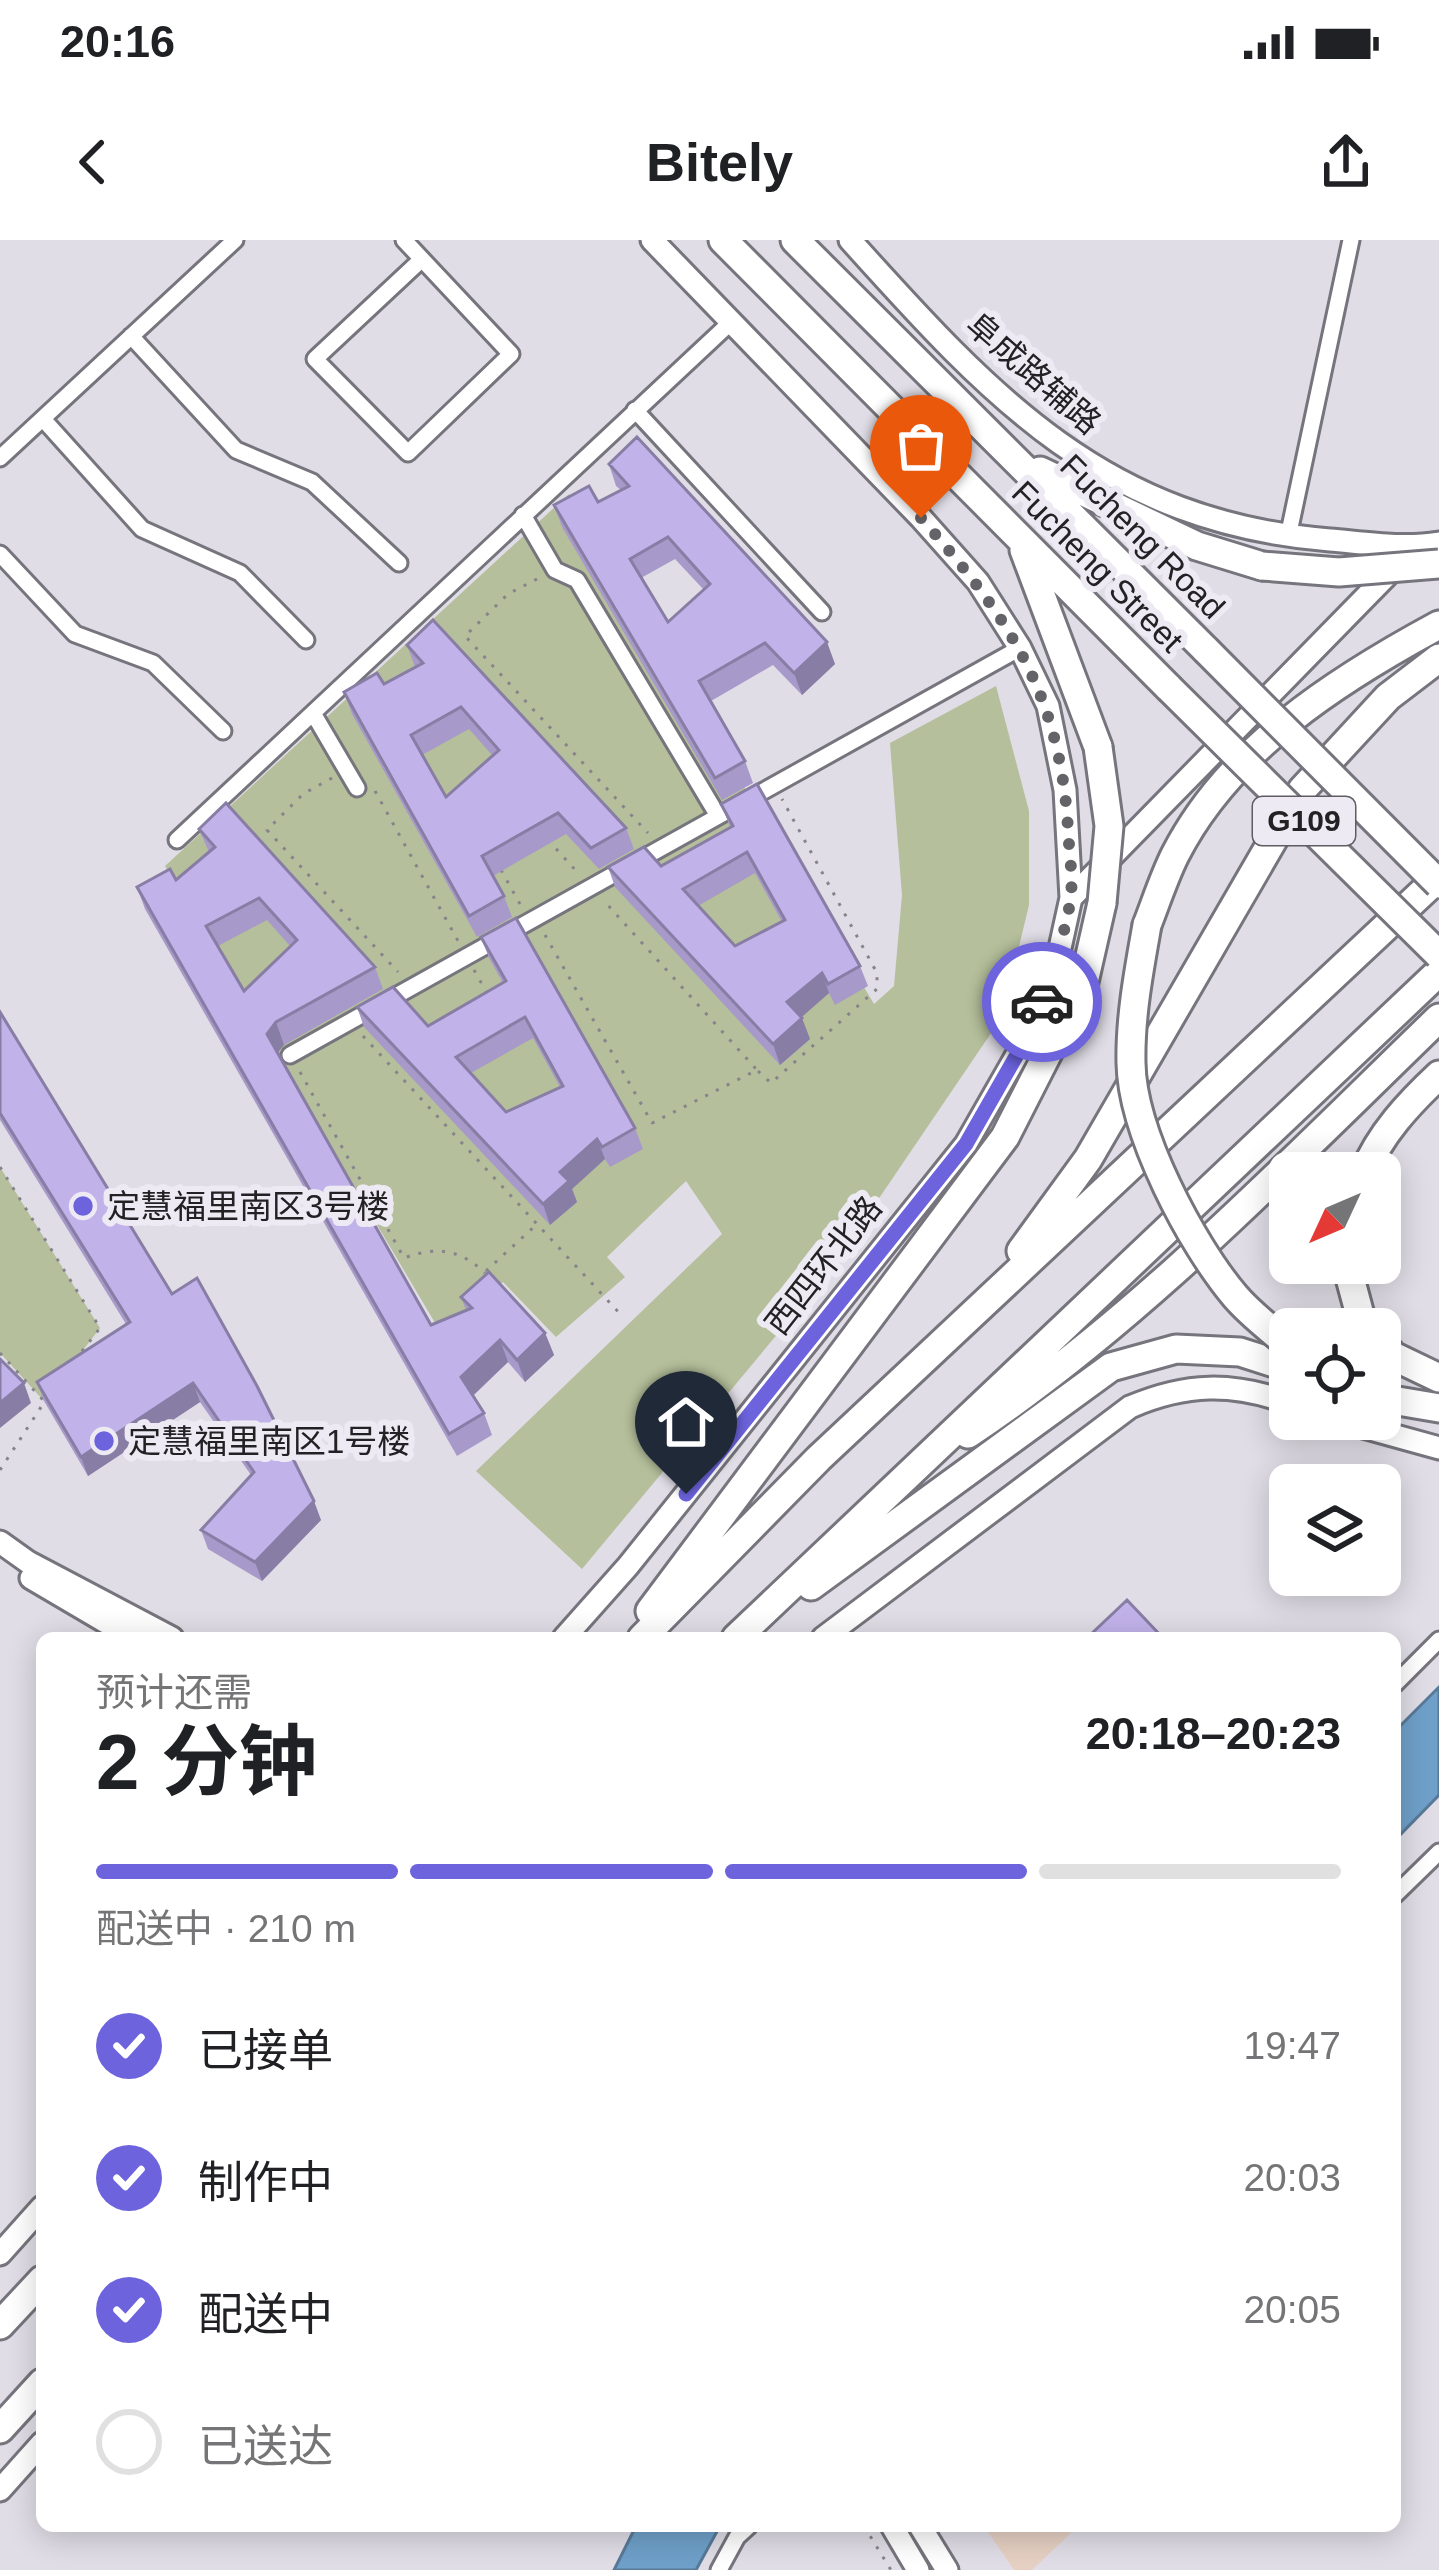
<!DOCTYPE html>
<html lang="zh">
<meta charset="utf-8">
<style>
:root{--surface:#fff;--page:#f2f2f2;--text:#202124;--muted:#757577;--line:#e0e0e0;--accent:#6c63dd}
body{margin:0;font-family:Helvetica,"Noto Sans SC",sans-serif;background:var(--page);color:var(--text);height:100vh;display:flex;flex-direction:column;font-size:45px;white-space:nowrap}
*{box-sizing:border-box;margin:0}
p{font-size:39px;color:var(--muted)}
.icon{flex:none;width:66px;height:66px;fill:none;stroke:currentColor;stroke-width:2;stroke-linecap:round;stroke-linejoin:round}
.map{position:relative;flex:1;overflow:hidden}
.details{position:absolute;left:36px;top:1392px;width:1365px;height:900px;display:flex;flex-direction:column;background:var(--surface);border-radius:18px;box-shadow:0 6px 30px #0003}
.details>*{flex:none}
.needle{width:78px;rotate:226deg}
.controls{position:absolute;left:1269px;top:912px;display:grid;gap:24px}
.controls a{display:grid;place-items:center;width:132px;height:132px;border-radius:18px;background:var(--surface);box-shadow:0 6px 30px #0003;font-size:60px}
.pin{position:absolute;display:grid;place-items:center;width:102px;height:102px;color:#fff;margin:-123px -51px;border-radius:50% 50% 50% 0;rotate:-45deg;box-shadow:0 0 12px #0007}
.pin .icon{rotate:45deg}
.courier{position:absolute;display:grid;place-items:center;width:120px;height:120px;margin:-60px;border:9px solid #6c63dd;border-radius:50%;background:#fff;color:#222;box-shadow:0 3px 15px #0007}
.headline em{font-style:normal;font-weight:700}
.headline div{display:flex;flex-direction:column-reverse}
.headline{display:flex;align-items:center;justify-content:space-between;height:204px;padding:0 60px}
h1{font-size:78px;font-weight:700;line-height:90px}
.bar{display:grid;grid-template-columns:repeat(4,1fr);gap:18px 12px;align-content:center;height:144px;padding:0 60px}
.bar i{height:15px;border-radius:9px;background:var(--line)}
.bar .on{background:var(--accent)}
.bar p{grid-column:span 4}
ol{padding:0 60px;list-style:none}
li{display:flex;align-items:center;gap:36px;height:132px}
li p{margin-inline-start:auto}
li .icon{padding:12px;border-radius:50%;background:var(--accent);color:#fff;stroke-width:4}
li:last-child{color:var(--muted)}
li i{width:66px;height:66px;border:6px solid var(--line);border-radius:50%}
.status{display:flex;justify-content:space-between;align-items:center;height:84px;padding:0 60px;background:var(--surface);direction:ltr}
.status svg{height:33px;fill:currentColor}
header{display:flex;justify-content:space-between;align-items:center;height:156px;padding:0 60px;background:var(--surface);font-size:54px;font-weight:700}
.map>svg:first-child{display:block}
</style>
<div class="status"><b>20:16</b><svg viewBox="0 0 49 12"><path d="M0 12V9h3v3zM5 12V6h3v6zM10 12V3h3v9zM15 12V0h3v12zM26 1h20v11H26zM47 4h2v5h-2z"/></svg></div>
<header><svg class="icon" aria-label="back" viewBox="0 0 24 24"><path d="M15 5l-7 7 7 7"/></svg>Bitely<svg class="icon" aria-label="share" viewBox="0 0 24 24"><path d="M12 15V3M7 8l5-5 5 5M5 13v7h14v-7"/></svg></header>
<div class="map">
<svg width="1439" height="2330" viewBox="0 0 1439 2330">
<rect width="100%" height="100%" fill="#e0dde6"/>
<path fill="#e6d0c3" d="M984,2286H1078L1032,2330H1014Z"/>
<path fill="#b5bf9b" d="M569,254L874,764L894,746L902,655L890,503L996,446L1029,571V665L1002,777L829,1032L582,1329L476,1231L722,994L686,941L607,1017L625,1037L556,1097L503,1042L441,1093L165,626Z
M0,927L100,1088L44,1161L0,1113Z"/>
<path fill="#6fa0c9" stroke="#587a98" stroke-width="3" d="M1439,1447V1555L1395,1600V1491Z
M636,2286H720L696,2330H614Z"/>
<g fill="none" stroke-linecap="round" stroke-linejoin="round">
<g stroke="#76747c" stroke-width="21">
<path id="street" d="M404,0L511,114L408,213L315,119L422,19
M131,96L236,210L312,242L399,323
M635,170L822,372
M43,179L142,289L240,333L306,400
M0,218L235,0
M523,275L555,330L577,340L718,576
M1288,297L1351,0
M0,314L75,394L153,423L223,491
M313,473L357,548
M177,600L731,82
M290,815L1020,408
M1395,1444L1439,1400
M1395,1655L1439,1612
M719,2330L737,2297L749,2286"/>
</g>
<g stroke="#76747c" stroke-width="27">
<path id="secondary" d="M850,0C992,158 1105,282 1330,300C1366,303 1403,309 1439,303
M1071,658L1398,324
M1334,1179L1439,1208
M0,1302L28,1322L172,1398
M31,1338L133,1398
M564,1398L628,1326L966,904L1034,785L1060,708L1071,658L1065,550L1048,466L1020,408L978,342L921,278L652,0
M823,1398L1130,1167C1186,1143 1232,1142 1290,1163
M0,2014L42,1967
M0,2250L42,2203
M892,2286L918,2330
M920,2286L947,2330"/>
</g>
<g stroke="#76747c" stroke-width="33">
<path id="highway" d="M723,0L1169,448
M795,0L1206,410
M1040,231L1197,306L1262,326
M1024,310L1098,507
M1147,685C1156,662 1164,637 1175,615C1229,509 1337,440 1439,385
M1364,933C1380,894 1409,863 1439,835
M1021,1011L1088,919L1302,550L1388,457L1439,418
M1346,1023L1360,1075L1371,1089
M1380,1100L1393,1116L1439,1138
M1380,1158L1439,1168
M968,1194C1138,1081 1292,920 1439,778
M811,1346L1111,1127L1176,1109L1240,1112L1290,1128
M650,1371L1005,897L1084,742L1102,663
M642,1398L819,1218L1439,637
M736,1398L1439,732
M0,2085L42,2040
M0,2189L42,2143"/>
</g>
<path stroke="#86848a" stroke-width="3" stroke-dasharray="3 9" stroke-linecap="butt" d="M537,339L508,354L465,396L648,593
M332,538L303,554L267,590L398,732
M375,551L458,701
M548,600L578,633
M501,630L520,664
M545,695L652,883L757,830L605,662
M474,730L487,753
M363,796L623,1077
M758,831L771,843L877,749V733L782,559
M300,832L404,1018C437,1006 460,1009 485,1033
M0,927L100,1088L79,1115
M486,1031L536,985
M0,1113L43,1160
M0,1230L45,1161
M864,2286L891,2330"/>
<use href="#street" stroke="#fff" stroke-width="15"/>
<use href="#secondary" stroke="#fff" stroke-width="21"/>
<use href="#highway" stroke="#fff" stroke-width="27"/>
<g stroke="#76747c" stroke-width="33" stroke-linecap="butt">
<path id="highway-bridge" d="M1262,326L1339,332L1439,324
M1206,410L1439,644
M1169,448L1439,715
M1098,507L1109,586L1102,663
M1147,685C1139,730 1130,777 1131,823C1132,892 1191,1004 1235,1056C1251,1075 1272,1090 1290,1106"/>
</g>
<use href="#highway-bridge" stroke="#fff" stroke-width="27"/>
</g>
<path fill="#a799c9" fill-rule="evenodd" d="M609,224L835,424L802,455L773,425L711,461L745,521L753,543L722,560L562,287L554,265L598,262L621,250L616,246ZM675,319L704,350L668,382L641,338Z
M407,405L626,588L634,609L599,629L566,594L493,636L504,656L512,677L477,697L352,474L344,452L384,444L415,427ZM469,489L492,515L446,557L422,515Z
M721,564L860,726L868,746L835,765L829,753L801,777L810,799L780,825L615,647L608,627L661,626L730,587ZM755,633L782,682L735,706L698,666Z
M199,589L375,727L383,749L284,805L277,813L431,1085L466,1070L461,1057L545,1093L554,1115L525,1142L508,1122L473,1156L484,1173L492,1195L457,1216L145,669L137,647L176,640L209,612ZM267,680L290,706L244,751L218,706Z
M481,697L635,888L643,909L610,927L605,919L572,949L577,962L550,985L364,787L357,767L428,786L503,743L489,718ZM533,798L560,847L506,872L471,833Z
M0,772L172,1054L321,1280L262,1341L208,1309L201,1290L251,1235L200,1162L88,1236L44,1161L37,1142L126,1084L0,880Z"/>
<path fill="#887da4" d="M827,402L835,424L802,455L794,433Z
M822,733L829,753L795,783L787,762Z
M802,778L810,799L780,825L773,804Z
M276,782L284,805L275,816L267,794Z
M597,899L605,919L572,949L577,962L550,985L543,964L560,932Z
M545,1093L554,1115L525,1142L517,1120Z
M500,1100L508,1122L469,1159L461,1137Z
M24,1143L31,1163L0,1188V1163Z
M193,1143L200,1162L88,1236L81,1217Z
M314,1261L321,1280L262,1341L255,1322Z"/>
<path fill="#c2b2ea" stroke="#887da4" stroke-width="3" fill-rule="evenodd" d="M637,197L827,402L794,433L765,403L699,441L745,521L715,538L554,265L589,246L598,262L629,246L609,224ZM668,297L710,344L668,382L630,319Z
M433,380L626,588L591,608L558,573L482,616L504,656L469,676L344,452L377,433L384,444L423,423L407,405ZM461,467L499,510L446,557L411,495Z
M757,544L860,726L828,744L822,733L787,762L802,778L773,804L608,627L644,607L661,626L733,586L721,564ZM747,612L785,680L735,706L683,649Z
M226,563L375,727L276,782L267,794L431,1085L472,1068L461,1057L489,1032L545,1093L517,1120L500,1100L461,1137L484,1173L449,1194L137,647L170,629L176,640L215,607L199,589ZM259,658L297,700L244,751L206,686Z
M516,678L635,888L602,907L597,899L560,932L569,941L543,964L357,767L393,747L428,786L506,741L481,697ZM525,777L563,846L506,872L456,817Z
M0,772L172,1054L197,1038L257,1146L314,1261L255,1322L201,1290L254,1232L193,1143L81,1217L37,1142L130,1082L0,873Z
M0,1119L24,1143L0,1163Z
M1127,1360L1163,1398H1087Z"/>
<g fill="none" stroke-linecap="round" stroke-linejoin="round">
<path stroke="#646368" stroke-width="12" stroke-dasharray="0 21.6" d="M921,278C1009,378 1060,453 1068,589C1069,613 1074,640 1070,663C1064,697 1053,729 1042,762"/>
<path stroke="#6c63dd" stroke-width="15" d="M686,1254L966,904L1034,785L1042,762"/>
</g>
<g fill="#6c63dd" stroke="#edeaf4" stroke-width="4.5">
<circle cx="83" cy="966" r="12"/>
<circle cx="104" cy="1201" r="12"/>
</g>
<g text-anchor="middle" stroke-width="12" stroke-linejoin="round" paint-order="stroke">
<rect fill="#edeaf4" stroke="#5f5d62" stroke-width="3" x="1253" y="557" width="102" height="48" rx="9"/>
<g font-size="30" font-weight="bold" fill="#222124">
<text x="1304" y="591">G109</text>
</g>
<g font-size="33" fill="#222124" stroke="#edeaf4">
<text transform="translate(1034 133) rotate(41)" y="12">阜成路辅路</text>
<text transform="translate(1143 296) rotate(45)" y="12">Fucheng Road</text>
<text transform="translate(1098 326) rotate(45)" y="12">Fucheng Street</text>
<text transform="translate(823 1025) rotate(-52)" y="12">西四环北路</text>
</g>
<g font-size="33" fill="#222124" stroke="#edeaf4" text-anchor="start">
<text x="107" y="978">定慧福里南区3号楼</text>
<text x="128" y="1213">定慧福里南区1号楼</text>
</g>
</g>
</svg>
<div class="controls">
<a><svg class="needle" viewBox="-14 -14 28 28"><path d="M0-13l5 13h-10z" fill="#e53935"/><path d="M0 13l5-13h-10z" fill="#757577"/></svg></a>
<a><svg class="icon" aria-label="locate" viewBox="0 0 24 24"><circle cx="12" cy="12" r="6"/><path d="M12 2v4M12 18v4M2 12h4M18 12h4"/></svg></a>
<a><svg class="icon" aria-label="layers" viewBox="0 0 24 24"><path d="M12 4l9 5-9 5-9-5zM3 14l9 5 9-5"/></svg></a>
</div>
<div class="pin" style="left:921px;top:278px;background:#ea580c"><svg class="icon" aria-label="bag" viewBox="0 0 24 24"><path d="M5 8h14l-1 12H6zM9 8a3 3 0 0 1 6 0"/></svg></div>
<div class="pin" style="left:686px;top:1254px;background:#1f2937"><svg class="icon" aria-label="home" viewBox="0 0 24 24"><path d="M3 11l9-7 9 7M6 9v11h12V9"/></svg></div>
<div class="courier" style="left:1042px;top:762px"><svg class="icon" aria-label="car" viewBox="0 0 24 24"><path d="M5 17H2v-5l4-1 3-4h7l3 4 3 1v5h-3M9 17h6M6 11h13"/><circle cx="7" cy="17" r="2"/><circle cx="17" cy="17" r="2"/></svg></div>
<section class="details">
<div class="headline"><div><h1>2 分钟</h1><p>预计还需</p></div><em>20:18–20:23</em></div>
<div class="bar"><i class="on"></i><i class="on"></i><i class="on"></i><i></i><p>配送中 · 210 m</p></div>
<ol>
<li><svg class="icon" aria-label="check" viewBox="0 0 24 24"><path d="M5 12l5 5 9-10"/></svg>已接单<p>19:47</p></li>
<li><svg class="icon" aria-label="check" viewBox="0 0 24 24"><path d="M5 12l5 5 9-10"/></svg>制作中<p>20:03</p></li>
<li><svg class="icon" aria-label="check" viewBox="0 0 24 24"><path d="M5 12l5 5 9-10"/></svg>配送中<p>20:05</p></li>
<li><i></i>已送达</li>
</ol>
</section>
</div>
